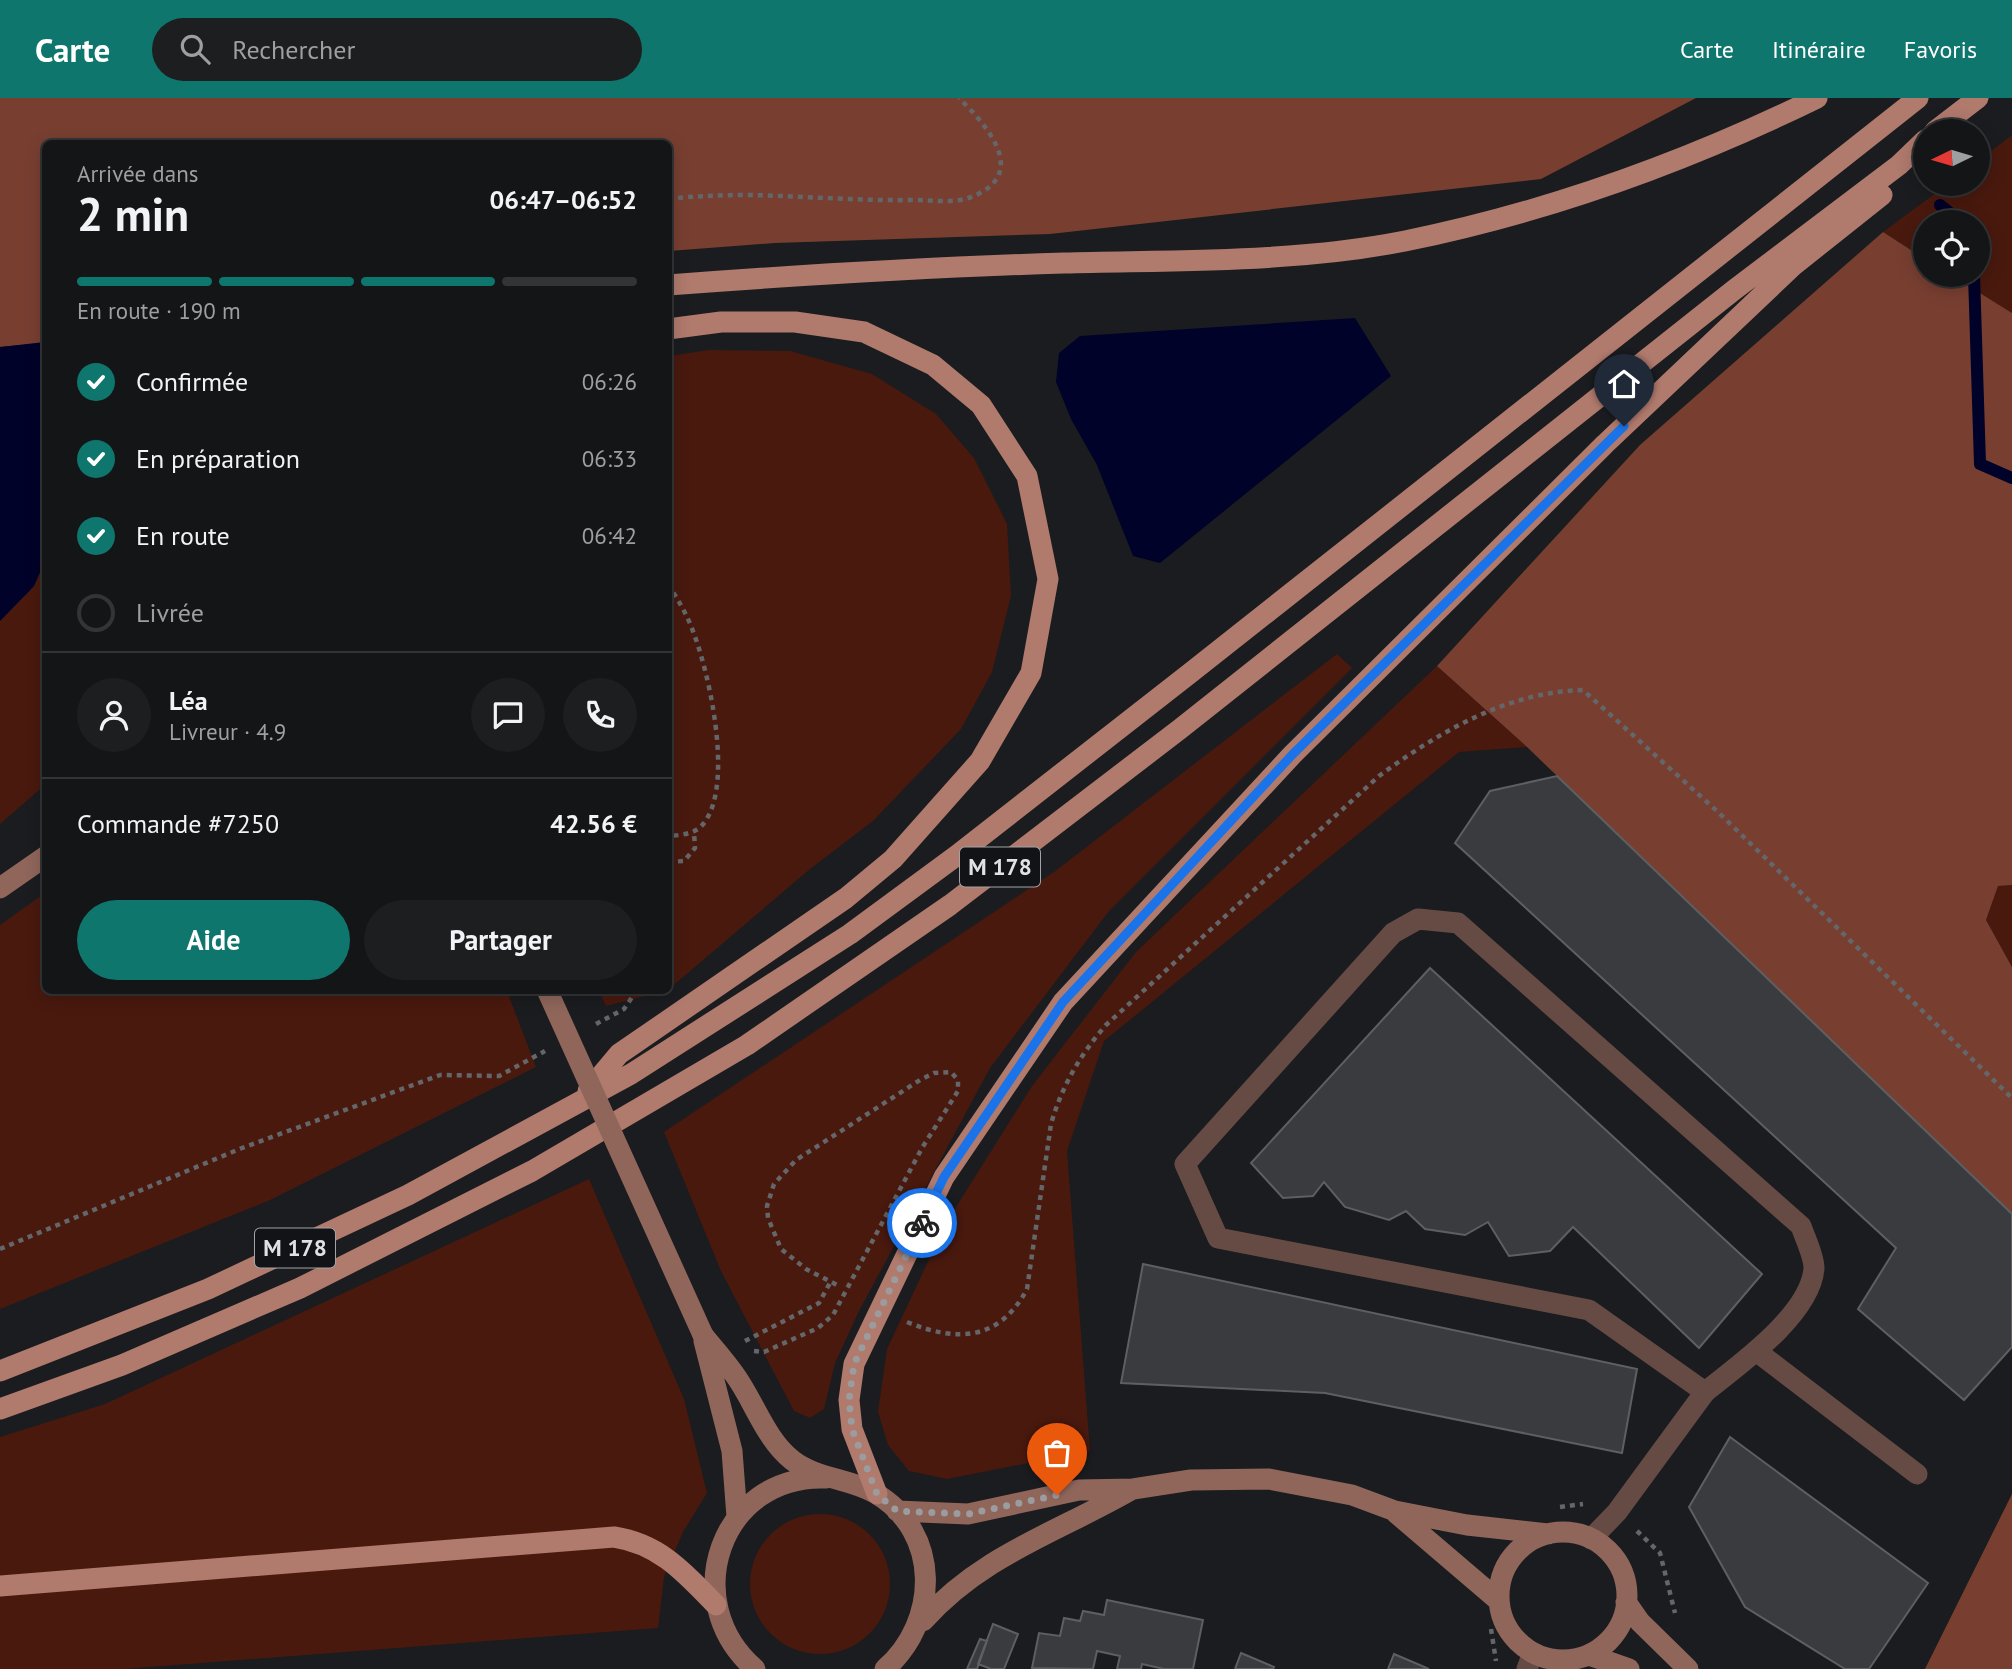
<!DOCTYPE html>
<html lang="fr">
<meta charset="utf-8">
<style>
:root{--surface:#141517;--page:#1d1e20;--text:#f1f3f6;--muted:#9d9fa1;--line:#333436;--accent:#0f766e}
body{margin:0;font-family:"PT Sans",sans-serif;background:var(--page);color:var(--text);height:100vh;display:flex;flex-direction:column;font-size:26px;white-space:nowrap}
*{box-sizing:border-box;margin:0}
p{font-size:23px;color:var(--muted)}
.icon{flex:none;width:38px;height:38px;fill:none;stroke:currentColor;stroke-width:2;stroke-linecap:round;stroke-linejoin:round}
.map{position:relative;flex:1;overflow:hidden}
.details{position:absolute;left:42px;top:42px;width:630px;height:854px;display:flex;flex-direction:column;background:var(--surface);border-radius:10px;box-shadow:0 4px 18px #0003,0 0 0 2px var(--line)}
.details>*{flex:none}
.needle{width:46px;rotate:265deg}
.controls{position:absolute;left:1913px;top:21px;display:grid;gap:14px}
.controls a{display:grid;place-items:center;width:77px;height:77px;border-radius:50%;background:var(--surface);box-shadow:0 4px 18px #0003,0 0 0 2px var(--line);font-size:35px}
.pin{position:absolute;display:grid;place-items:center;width:60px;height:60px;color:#fff;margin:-72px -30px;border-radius:50% 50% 50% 0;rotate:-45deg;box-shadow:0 0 7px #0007}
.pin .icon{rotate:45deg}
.courier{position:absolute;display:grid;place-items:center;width:70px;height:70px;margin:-35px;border:5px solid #1a73e8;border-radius:50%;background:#fff;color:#222;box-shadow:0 2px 9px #0007}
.overview em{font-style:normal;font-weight:800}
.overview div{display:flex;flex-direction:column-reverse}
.overview{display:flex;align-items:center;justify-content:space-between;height:119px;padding:0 35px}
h1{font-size:46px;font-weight:800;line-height:52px}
.bar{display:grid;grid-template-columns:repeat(4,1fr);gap:10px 7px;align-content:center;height:84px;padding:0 35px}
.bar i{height:9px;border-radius:5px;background:var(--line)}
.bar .current{background:var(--accent)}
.bar p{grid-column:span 4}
.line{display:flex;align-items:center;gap:18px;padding:0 35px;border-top:2px solid var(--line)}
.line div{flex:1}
.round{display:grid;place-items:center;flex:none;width:74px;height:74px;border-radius:37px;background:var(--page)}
ol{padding:0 35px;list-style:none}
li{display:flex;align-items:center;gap:21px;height:77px}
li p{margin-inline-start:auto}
li .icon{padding:7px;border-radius:50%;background:var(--accent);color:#fff;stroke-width:4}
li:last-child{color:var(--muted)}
li i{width:38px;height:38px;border:4px solid var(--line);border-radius:50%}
.primary-button{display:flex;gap:14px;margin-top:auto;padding:14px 35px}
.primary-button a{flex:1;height:80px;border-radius:42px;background:var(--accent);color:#fff;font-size:28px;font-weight:800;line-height:80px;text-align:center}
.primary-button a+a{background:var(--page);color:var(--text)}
header{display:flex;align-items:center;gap:42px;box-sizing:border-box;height:98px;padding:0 35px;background:var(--accent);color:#fff}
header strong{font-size:33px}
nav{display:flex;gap:38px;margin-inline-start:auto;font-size:24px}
.search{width:490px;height:63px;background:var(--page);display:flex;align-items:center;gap:18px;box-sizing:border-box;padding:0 24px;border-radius:38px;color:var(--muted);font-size:26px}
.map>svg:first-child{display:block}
</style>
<header>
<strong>Carte</strong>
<div class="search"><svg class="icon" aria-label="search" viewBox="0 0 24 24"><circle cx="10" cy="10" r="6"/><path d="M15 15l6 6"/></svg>Rechercher</div>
<nav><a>Carte</a><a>Itinéraire</a><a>Favoris</a></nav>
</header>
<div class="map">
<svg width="2012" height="1571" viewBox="0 0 2012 1571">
<rect width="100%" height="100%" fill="#1a1c1f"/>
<path fill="#49190e" d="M2012,37V215L1951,177H1978V124H1925V161L1883,134L1948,86H1978V63Z
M709,252L790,253L872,276L936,316L974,360L1007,426L1011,498L992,574L961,631L873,723L810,771L669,891V258Z
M45,463V687L0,726V523L34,488Z
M1337,556L1352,570L1109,813L990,970L859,1213L835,1265L824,1311L810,1320L794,1313L721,1173L664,1034L1054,774Z
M1437,568L1527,649L1459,654L1104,943L1067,1053L1090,1353L947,1381L909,1373L888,1347L878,1314L887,1251L946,1125L1032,988L1136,854Z
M2012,787V869L1986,822L1998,788Z
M45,795L46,892L507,893L536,969L268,1103L0,1211V827Z
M599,893H665L606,908Z
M589,1081L684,1301L707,1395L683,1434L664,1479L658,1530L123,1571H0V1339L105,1306Z
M750 1486a70 70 0 1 1 140 0a70 70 0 1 1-140 0Z"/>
<path fill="#783f31" d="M0,0H1696L1541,81L1050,136L775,145L669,153L668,46H46L45,245L0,249Z
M1883,134L1925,161V177H1951L2012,215V787L1998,788L1986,822L2012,869V1116L1527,649L1437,568L1640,347Z
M2012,1396V1571H1925Z"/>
<path fill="#000229" d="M1355,220L1391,278L1160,465L1133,458L1097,367L1071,321L1056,284L1059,255L1080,238Z
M45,244V463L34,488L0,523V249Z"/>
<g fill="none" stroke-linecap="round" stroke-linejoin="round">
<path stroke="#000229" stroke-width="12" d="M1940,107L1961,124
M1974,177L1980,366L2012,380"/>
</g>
<path fill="#393b3e" stroke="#5d5f63" stroke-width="2" d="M1557,678L2012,1116V1249L1964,1302L1858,1211L1896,1150L1455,745L1490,693Z
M1430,870L1762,1176L1699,1250L1573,1129L1550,1153L1509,1158L1488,1124L1465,1137L1425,1131L1406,1113L1389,1122L1345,1109L1324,1084L1313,1098L1283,1100L1251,1065Z
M1143,1166L1637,1271L1622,1355L1325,1295L1121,1285Z
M1730,1339L1928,1485L1869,1571H1845L1745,1509L1689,1409Z
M1107,1502L1203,1522L1193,1571H1164L1142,1566L1141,1571H1117L1120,1558L1097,1553L1093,1571L1032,1570L1039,1535L1060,1538L1064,1520L1080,1523L1083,1513L1104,1517Z
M993,1526L1018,1536L1004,1571H991L978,1566Z
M980,1541L987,1543L977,1571H967Z
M1241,1555L1274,1569L1273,1571H1235Z
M1394,1556L1429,1571H1388Z"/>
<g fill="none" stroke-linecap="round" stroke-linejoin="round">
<path stroke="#646669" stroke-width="4.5" stroke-dasharray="5 5" stroke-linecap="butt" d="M668,101C695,98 721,97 748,97C803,98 858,103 913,102C937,102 959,107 980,95C1028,70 981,22 959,0
M668,486C677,500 685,513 691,528C709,572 733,681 706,722C698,736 683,737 668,738
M668,764L684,763L695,750L694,734
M596,926L624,911L637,892
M0,1151L242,1050L440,977L499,978L545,953
M907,1224C958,1245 1000,1242 1027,1191L1051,1026C1062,988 1080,957 1106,927L1379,678C1439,634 1507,594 1583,592L1717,713L2012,1000
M745,1243L819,1205L831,1183
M754,1253L764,1254L818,1230L833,1217L922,1050L958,993V982L951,974L934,975L920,982L796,1062L774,1086L767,1108L768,1120L781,1151L806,1171L837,1187
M1560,1409L1583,1406
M1637,1433L1660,1455L1675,1515
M1491,1531L1496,1563"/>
<path stroke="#664b45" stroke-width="21" d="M1418,821L1458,825L1801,1128C1805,1140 1814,1158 1814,1170C1811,1216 1739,1267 1705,1294L1589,1212L1218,1140L1185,1066L1393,835Z
M1756,1253L1917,1376"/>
<path stroke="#664b45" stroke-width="21" d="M1591,1441L1617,1414L1705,1294
M1527,1571L1533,1555"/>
<path stroke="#90665b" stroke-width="21" d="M0,790L46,758
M703,1237C715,1252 729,1267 739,1283C756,1309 767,1342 792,1362C816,1381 849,1380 875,1395C942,1434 939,1524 885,1571
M704,1243L732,1353L737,1419
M897,1413L968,1416L1079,1392L1133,1391L1191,1382L1269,1381L1352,1397L1395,1413L1467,1427L1548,1436
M1396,1415L1499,1503
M1499 1498a64 64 0 1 1 128 0a64 64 0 1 1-128 0Z
M1626,1504L1640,1524L1688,1571
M923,1523C982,1457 1056,1435 1131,1392
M1589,1557L1629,1571
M755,1571C677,1504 720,1376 826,1380"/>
<path stroke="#b07a6d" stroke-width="21" d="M1935,33L1978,0
M668,187C800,177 932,169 1064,165C1177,162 1293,165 1405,143C1548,114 1686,64 1817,0
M588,993L619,956L846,800L893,761L980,663L1031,575L1048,481L1027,378L981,307L933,267L864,234L795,224H721L668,231
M0,1273L208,1191L408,1097L631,976L850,836L956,758L1189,576L1918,0
M0,1311L122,1267L300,1190L532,1073L747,947L950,807L1180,631L1734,192L1899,67L1925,42
M877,1396L852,1331L849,1302L854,1266L944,1079L1063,904L1292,657L1605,346L1794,167L1882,97
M0,1488L614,1439C660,1446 685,1475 716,1507"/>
<path stroke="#90665b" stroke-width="21" d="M547,892L703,1237"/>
</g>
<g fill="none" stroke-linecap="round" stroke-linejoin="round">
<path stroke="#9b9c9f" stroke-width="7" stroke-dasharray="0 12.6" d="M922,1125L854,1266L849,1302L852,1331L877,1396L897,1413L968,1416L1057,1397"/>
<path stroke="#1a73e8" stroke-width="9" d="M922,1125L944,1079L1063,904L1292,657L1624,328"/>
</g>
<g text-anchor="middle" stroke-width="5" stroke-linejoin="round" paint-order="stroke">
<g fill="#111316" stroke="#a2a3a6" stroke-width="2">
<rect x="960" y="749.5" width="80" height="39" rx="5"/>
<rect x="255" y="1130.5" width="80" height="39" rx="5"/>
</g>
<g font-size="23" font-weight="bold" fill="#e0e1e4">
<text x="1000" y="777">M 178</text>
<text x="295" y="1158">M 178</text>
</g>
</g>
</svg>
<div class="controls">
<a><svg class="needle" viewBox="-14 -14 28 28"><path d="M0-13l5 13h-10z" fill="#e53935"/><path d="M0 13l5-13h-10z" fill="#9d9fa1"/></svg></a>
<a><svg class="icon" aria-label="locate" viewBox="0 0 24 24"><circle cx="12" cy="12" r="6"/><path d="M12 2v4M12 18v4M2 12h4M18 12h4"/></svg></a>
</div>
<div class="pin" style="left:1057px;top:1397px;background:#ea580c"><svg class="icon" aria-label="bag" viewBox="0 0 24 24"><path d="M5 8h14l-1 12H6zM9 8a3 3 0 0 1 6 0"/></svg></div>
<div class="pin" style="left:1624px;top:328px;background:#1f2937"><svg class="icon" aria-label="home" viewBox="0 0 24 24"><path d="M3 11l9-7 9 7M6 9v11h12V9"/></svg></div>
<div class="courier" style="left:922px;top:1125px"><svg class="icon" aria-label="bike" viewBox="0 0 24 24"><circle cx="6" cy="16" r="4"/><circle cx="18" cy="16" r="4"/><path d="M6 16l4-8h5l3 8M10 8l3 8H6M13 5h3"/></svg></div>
<section class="details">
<div class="overview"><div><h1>2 min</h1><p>Arrivée dans</p></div><em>06:47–06:52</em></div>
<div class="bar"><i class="current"></i><i class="current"></i><i class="current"></i><i></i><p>En route · 190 m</p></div>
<ol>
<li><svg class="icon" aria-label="check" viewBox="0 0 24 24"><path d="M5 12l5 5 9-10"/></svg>Confirmée<p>06:26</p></li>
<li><svg class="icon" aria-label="check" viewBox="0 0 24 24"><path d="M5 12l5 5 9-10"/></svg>En préparation<p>06:33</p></li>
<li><svg class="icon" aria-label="check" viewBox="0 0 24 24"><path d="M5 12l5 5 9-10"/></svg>En route<p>06:42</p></li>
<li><i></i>Livrée</li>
</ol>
<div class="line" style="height:126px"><a class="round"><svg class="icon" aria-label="person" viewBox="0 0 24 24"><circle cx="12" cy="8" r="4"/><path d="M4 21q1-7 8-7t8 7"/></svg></a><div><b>Léa</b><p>Livreur · 4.9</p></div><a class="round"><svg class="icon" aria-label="chat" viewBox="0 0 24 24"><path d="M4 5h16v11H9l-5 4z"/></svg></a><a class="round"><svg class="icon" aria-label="phone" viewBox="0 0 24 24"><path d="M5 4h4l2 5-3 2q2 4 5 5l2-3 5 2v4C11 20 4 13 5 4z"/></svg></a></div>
<div class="line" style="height:91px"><div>Commande #7250</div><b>42.56 €</b></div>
<div class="primary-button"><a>Aide</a><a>Partager</a></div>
</section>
</div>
